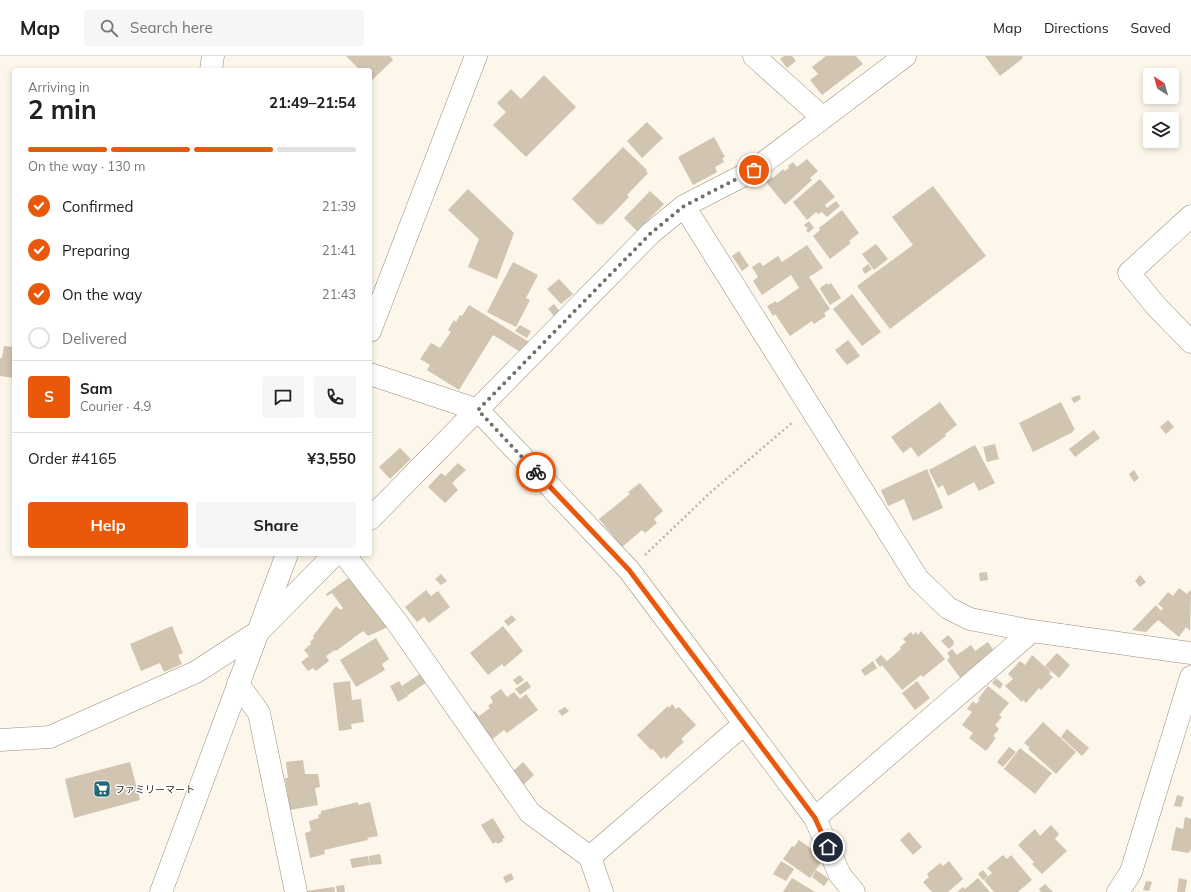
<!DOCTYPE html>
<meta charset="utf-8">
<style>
:root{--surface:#fff;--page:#f6f6f6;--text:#222;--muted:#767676;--line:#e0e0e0;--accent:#ea580c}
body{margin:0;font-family:Mulish,"Noto Sans JP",sans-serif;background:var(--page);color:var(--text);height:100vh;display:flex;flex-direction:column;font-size:15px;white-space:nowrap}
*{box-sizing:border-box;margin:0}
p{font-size:13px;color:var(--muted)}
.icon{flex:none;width:22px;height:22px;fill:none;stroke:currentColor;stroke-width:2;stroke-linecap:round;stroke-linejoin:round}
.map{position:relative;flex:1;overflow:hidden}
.sheet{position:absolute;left:12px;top:12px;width:360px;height:488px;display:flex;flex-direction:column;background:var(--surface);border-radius:4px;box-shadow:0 2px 6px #0003}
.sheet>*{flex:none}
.needle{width:26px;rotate:323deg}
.buttons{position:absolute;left:1143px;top:12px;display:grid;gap:8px}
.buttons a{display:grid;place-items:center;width:36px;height:36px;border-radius:4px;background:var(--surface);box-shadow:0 2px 6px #0003;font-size:20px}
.pin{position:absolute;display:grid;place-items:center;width:34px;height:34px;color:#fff;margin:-17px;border:2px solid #fff;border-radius:50%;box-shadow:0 1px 4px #0007}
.courier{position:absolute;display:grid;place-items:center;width:40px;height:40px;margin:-20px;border:3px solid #ea580c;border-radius:50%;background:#fff;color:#222;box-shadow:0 1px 5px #0007}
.overview em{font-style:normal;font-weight:700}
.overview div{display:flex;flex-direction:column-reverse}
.overview{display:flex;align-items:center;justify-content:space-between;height:68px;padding:0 16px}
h1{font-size:26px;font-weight:700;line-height:30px}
.bar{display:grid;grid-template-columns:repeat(4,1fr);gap:6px 4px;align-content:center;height:48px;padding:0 16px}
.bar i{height:5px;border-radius:3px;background:var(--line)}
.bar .selected{background:var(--accent)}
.bar p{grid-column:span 4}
.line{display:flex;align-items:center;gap:10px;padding:0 16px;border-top:1px solid var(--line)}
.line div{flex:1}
.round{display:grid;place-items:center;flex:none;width:42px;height:42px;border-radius:4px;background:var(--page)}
ol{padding:0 16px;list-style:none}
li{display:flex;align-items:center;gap:12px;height:44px}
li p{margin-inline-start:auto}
li .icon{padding:4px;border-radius:50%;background:var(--accent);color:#fff;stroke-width:4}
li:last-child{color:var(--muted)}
li i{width:22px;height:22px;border:2px solid var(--line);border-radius:50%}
.action{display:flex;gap:8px;margin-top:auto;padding:8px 16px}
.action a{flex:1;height:46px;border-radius:4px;background:var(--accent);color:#fff;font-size:16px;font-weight:700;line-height:46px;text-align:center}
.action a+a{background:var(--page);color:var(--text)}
header{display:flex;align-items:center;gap:24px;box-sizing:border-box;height:56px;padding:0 20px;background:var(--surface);border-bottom:1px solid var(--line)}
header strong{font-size:19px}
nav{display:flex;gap:22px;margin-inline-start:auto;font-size:14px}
.search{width:280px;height:36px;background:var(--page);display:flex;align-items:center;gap:10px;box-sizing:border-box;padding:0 14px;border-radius:4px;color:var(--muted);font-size:15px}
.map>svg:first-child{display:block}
</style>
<header>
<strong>Map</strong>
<div class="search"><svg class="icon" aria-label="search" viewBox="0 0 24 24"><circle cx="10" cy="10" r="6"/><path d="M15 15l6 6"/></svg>Search here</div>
<nav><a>Map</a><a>Directions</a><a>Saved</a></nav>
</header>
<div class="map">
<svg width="1191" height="836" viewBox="0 0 1191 836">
<rect width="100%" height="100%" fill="#fdf6ea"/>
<path fill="#d1c4b1" d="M346,0H390L393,4L371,25L370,14H360Z
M784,0H792L796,5L787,12L780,3Z
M826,0H856L863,8L822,39L810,24L818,18L812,11Z
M985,0H1022L1023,2L1000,20Z
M544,19L576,51L526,101L493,69L506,56L497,47L511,33L521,43Z
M647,66L663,82L642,102L627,85Z
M714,81L725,101L722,102L724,106L715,111L717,116L693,129L678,101Z
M623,91L647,114L646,115L648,117L627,139L629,141L602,169L600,167L598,169L572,143Z
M807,103L818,115L810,122L812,124L785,149L766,126L772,121L773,122L783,113L785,115L789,112L788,110L793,106L797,111Z
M820,123L835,141L825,149L827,152L836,145L840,150L827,161L822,156L818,158L816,156L807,164L793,146Z
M933,130L986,200L890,273L857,230L913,189L892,161Z
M468,133L514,177L497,223L468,211L479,183L448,154Z
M650,135L664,148L637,175L624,162Z
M842,154L859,177L849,185L851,187L830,203L813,180L820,174L819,172Z
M809,165L814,172L808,177L806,174L808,173L804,169Z
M876,188L888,203L874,214L862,198Z
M807,189L823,212L809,221L830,253L824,257L826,260L814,268L812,265L790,280L775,258L773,260L767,250L776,245L777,247L799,232L791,219L762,239L753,225L758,221L752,211L760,206L763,210L778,200L782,206Z
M739,195L749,210L742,215L732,200Z
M513,206L538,219L526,242L530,244L516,271L487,256Z
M868,208L872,213L865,218L862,213Z
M559,223L573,238L561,248L547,233Z
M827,227L828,229L831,227L841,242L830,249L820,233L821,231Z
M852,238L881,276L862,290L833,253Z
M554,248L561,257L555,261L548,253Z
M469,249L529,286L522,297L493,279L459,334L427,314L430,309L420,303L431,287L440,292L451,276L448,274L454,264L456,266L460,259L462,260Z
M520,269L531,275L527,282L515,275Z
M848,284L860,300L847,309L835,294Z
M4,290L14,291V322L0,320V302H2Z
M1079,339L1081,343L1074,347L1071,342Z
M940,346L957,369L945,378L946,380L918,401L911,391L903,397L891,381Z
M1061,346L1075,374H1073V376L1033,396L1019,367Z
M1168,364L1174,371L1166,378L1160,371Z
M1094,374L1100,382L1075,401L1069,393Z
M995,388L999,403L987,406L983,391Z
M975,389L995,427L979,435L974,426L948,440L943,429L938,432L929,414Z
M400,392L411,403L390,423L379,411Z
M458,407L466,414L452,427L458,434L445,447L428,431L441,417L445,420Z
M927,413L943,452L913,465L904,443L888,450L881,434Z
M1134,414L1139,422L1134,426L1129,418Z
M640,427L663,455L654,463L657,467L645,477L642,474L622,491L599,463L630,438L628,436Z
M987,516L988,524L980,525L979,517Z
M441,518L447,525L441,529L435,523Z
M1140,519L1146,526L1140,531L1135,525Z
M351,520L388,571L368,580L363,575L336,595L335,594L326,600L329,605L316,615L313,612L308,615L301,606L309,600L304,594L311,588L310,586L314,582L313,580L336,550L341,554L343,552L332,537L327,540L326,538Z
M1179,532L1187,538L1190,534L1191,535L1190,575L1186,571L1179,581L1158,564L1146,576L1132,574L1156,549L1161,555L1163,552L1158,548L1168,536L1173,540Z
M426,534L431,540L438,535L450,551L429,567L424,561L417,566L405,551Z
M512,559L516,564L508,570L504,565Z
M172,570L183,597L178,599L182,608L164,616L160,607L141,615L130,588Z
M503,570L523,595L504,611L502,608L488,619L470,597Z
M921,575L945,603L923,621L921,619L902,634L882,609L880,611L875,604L881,599L887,605L901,593L900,591L906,586L903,583L911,576L913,579L916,576L918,579Z
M948,579L954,585L953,586L954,588L949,593L941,585Z
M376,582L389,603L382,608L385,614L356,631L340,604Z
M988,586L996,598L961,623L947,604L950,601L947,597L952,593L957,599L971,589L975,595Z
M1057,597L1070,609L1059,622L1045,610Z
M1032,599L1051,616L1049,618L1053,621L1041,634L1039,632L1026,647L1023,644L1022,646L1005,630L1013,623L1008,618L1020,605L1025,609Z
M873,605L877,612L865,620L861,614Z
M421,617L427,626L408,639L402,630Z
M520,619L524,624L517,629L513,624Z
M996,622L1003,628L1000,633L992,627Z
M350,625L352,644L361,643L364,666L351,668L352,673L339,675L333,627Z
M399,625L408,640L398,646L390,630Z
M527,625L531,631L520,639L515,633Z
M917,625L930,642L915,654L902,637Z
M988,630L1009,647L999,659L1002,661L995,669L999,673L993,680L996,682L986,695L969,682L973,677L962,669L972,656L967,653L973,645L976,648L980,644L978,643Z
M501,633L507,641L514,636L520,643L526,638L538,654L507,677L504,674L489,686L469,659L475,655L479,660L490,652L488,650L493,646L490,641Z
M672,648L676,653L679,651L696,669L681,683L684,686L677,692L666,703L664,700L661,703L653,693L651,694L637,679L668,650L669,652Z
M565,651L569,655L562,660L558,655Z
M1043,666L1076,696L1056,718L1028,693L1030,692L1024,687Z
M1067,673L1089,692L1082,700L1061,681Z
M1009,691L1016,696L1003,711L997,706Z
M1020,692L1052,717L1035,738L1004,713Z
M303,704L305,718H318L320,731L315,732L318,749L290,754L285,722H288L286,706Z
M130,706L140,744L74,762L65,723Z
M523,706L534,719L522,730L510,718Z
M1177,739L1184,741L1181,751L1174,750Z
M358,746V749L370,746L378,780L367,782L368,784L324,794L325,798L310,802L305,777L311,775L309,765L319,762L318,759L321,758V755Z
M1185,761L1191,763V793L1189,797L1171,794L1176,771L1183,773Z
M493,762L505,782L502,783L503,785L498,788L496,786L493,788L481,769Z
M1051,769L1059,778L1055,783L1067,795L1042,818L1032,808L1034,806L1018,789L1035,773L1040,780Z
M909,776L922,791L913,799L900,784Z
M799,784L824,802L810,822L783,803L792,790L794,791Z
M380,798L382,808L370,809L369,800Z
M1003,799L1007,803L1011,799L1032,824L1019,835V836H994L984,824L992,817L987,812Z
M368,800L370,809L352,812L350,803Z
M781,805L794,813L786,825L773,818Z
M949,805L963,823L948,836H932L923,826L929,821L927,818L940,807L943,810Z
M816,814L829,823L824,830L812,821Z
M983,814L988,820L983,824L978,818Z
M511,817L514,823L506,827L503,821Z
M792,822L815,836H783Z
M978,822L990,836H957L963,831L965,833Z
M1179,822L1187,824L1185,836H1177Z
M1146,825L1152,826L1149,835L1143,834Z
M1045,828L1053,836H1041L1039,833Z
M344,829L345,836H337L336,830Z
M334,831L335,836H306V835Z"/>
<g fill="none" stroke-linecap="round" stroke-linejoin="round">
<g stroke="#9a8e7c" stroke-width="23">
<path id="street" d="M754,0L823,62
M211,14L213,0
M684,150L918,523L948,552L970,563L1032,575L1191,597
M1191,160L1129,217L1156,250L1191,286
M370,318L478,354L629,514L815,762L840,819L854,836
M370,463L651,177L684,150L754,114L905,0
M344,498L396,565L530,757L590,801
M238,628L259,657L296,836
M0,684L50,681L196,616L258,576L335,498
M815,762L1032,575
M602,836L590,801L744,668
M1118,836L1131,816L1191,621"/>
</g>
<g stroke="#9a8e7c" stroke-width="23">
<path id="secondary" d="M370,275L476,0
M161,836L287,498"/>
</g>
<path stroke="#bbb4aa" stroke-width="2.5" stroke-dasharray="2 3" stroke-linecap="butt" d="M645,499L711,436L793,366"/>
<use href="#street" stroke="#fff" stroke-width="22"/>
<use href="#secondary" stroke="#fff" stroke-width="22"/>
</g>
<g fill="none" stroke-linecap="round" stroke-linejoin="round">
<path stroke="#746e65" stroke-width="4" stroke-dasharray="0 7.2" d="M536,416L478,354L651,177L684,150L754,114"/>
<path stroke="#ea580c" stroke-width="5" d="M536,416L629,514L815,762L828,791"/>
</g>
<defs>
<g id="supermarket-square" transform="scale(0.9)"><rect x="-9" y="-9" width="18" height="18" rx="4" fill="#216a76" stroke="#fff"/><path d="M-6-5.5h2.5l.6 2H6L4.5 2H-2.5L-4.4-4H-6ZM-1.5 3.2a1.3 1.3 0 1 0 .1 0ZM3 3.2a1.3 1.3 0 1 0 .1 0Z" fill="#fff"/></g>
</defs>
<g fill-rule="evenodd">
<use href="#supermarket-square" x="102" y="733"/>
</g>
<g text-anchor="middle" stroke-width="3" stroke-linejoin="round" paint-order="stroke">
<g font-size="10" fill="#2a251e" stroke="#fff" text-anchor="start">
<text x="115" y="737">ファミリーマート</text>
</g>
</g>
</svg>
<div class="buttons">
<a><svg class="needle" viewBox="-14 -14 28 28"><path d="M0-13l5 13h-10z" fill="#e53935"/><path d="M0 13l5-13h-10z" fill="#767676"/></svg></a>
<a><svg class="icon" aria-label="layers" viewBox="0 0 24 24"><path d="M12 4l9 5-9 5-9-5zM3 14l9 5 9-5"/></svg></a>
</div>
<div class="pin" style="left:754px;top:114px;background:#ea580c"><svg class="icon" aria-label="bag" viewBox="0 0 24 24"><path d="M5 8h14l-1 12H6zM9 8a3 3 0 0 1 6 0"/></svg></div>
<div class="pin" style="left:828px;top:791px;background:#1f2937"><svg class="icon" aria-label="home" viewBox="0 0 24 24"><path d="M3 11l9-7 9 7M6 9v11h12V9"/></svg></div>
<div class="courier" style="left:536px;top:416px"><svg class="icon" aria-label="bike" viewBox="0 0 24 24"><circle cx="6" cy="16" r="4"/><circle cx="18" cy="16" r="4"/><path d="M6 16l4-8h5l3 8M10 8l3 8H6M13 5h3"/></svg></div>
<section class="sheet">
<div class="overview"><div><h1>2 min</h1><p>Arriving in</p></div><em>21:49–21:54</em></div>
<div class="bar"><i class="selected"></i><i class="selected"></i><i class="selected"></i><i></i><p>On the way · 130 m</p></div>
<ol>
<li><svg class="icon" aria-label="check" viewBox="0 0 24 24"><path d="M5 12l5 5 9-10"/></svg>Confirmed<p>21:39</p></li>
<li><svg class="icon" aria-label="check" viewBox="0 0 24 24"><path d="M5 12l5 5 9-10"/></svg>Preparing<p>21:41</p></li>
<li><svg class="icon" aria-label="check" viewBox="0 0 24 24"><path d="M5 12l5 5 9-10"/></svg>On the way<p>21:43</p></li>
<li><i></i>Delivered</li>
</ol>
<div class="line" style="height:72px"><b class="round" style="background:var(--accent);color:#fff">S</b><div><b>Sam</b><p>Courier · 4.9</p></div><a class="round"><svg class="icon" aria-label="chat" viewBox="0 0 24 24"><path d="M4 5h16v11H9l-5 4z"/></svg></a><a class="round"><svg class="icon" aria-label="phone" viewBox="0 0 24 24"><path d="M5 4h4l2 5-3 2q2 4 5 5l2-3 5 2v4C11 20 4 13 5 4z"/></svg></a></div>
<div class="line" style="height:52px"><div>Order #4165</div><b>¥3,550</b></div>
<div class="action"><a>Help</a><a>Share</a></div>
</section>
</div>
